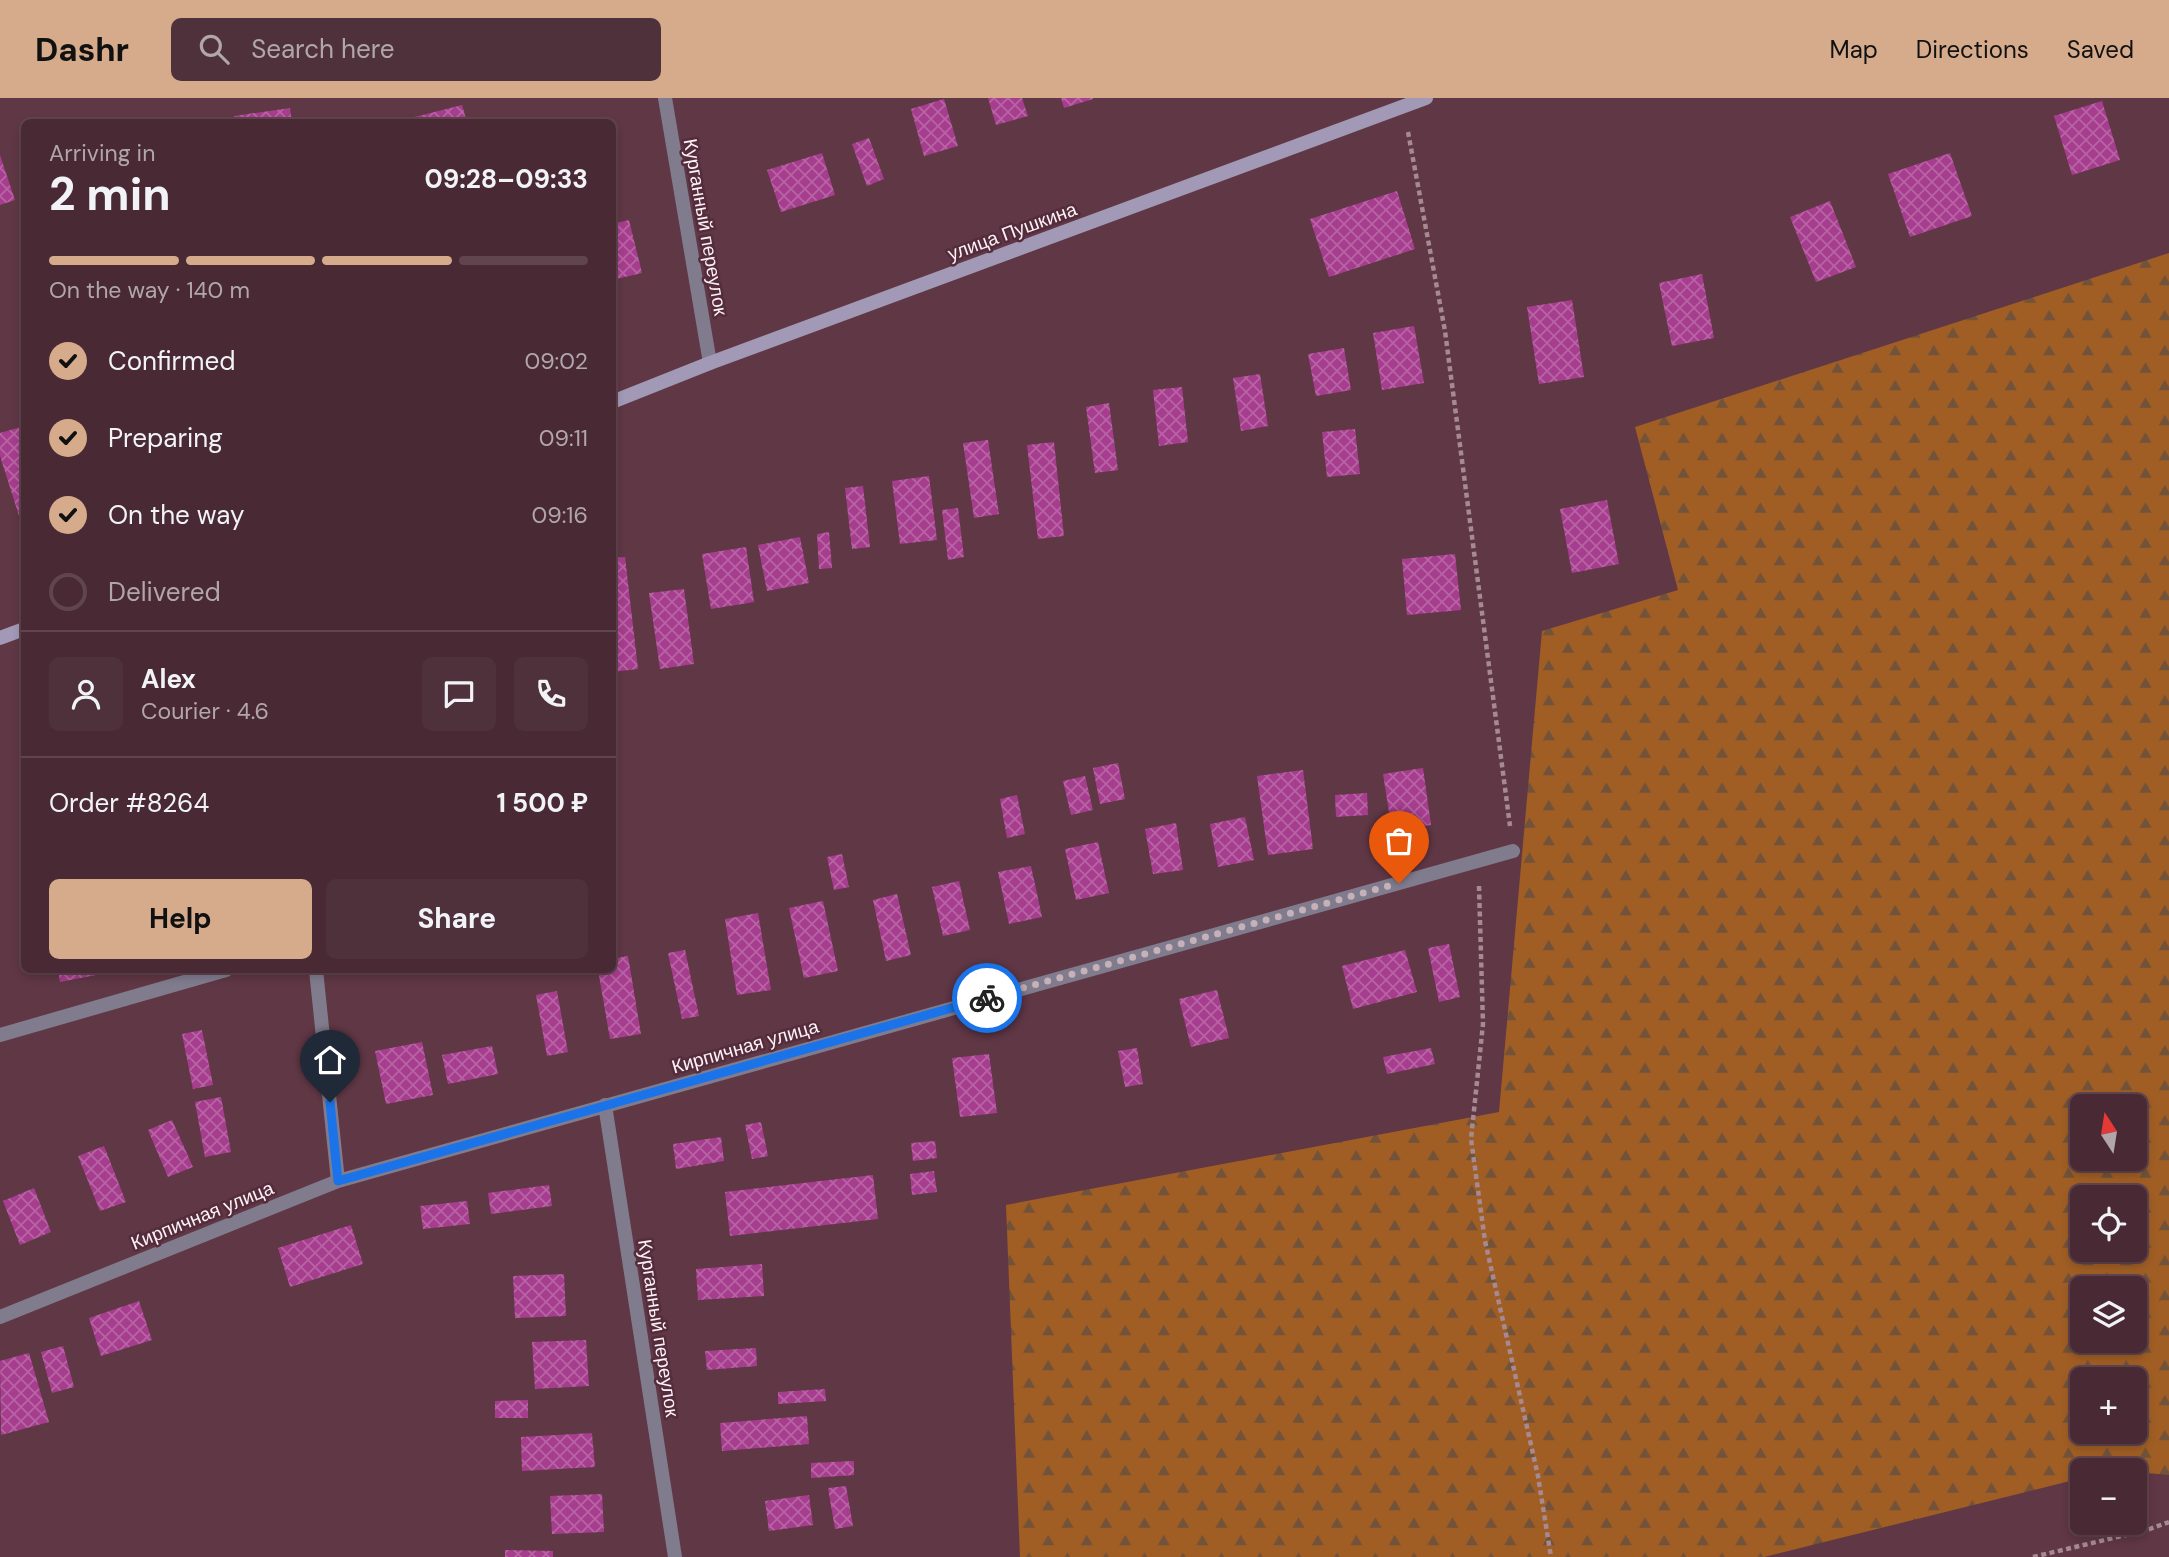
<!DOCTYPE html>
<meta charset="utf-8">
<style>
:root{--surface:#482934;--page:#4f313c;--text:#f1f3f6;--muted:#b1a6ac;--line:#60454f;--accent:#d6ab8b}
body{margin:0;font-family:"DM Sans",sans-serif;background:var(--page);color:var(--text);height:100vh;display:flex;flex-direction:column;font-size:26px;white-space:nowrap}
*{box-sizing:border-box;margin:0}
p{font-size:23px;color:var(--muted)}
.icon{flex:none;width:38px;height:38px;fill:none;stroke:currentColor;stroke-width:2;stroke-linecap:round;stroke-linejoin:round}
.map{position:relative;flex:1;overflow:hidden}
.panel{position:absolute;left:21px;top:21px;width:595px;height:854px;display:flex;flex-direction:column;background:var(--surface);border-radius:10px;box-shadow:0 4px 10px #0003,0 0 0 2px var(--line)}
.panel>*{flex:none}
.needle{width:46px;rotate:348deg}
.controls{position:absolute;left:2070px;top:996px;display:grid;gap:14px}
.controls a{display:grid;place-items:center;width:77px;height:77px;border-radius:10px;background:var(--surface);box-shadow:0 4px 10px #0003,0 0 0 2px var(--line);font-size:35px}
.pin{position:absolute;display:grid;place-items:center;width:60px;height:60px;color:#fff;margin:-72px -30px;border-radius:50% 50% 50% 0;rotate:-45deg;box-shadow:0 0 7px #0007}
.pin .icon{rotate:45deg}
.courier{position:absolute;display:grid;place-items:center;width:70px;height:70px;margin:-35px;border:5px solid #1a73e8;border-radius:50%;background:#fff;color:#222;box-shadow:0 2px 9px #0007}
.summary em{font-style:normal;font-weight:700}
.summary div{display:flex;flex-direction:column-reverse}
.summary{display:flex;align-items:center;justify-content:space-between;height:119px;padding:0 28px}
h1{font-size:46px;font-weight:700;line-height:52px}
.bar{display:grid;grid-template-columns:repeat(4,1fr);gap:10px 7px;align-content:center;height:84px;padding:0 28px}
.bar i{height:9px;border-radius:5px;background:var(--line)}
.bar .on{background:var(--accent)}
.bar p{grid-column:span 4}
.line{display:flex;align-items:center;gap:18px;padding:0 28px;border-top:2px solid var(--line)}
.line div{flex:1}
.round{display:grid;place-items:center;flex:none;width:74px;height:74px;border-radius:10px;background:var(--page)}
ol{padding:0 28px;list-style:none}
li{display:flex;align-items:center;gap:21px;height:77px}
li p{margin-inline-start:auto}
li .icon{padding:7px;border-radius:50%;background:var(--accent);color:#111;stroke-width:4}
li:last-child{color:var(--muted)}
li i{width:38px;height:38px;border:4px solid var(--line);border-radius:50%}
.action{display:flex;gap:14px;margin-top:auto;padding:14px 28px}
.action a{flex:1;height:80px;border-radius:10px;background:var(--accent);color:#111;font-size:28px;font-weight:700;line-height:80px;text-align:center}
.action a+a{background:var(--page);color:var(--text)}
header{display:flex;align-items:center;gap:42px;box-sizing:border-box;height:98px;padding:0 35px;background:var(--accent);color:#111}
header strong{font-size:33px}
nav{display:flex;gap:38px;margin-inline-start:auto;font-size:24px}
.search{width:490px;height:63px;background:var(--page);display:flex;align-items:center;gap:18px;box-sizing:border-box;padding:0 24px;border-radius:10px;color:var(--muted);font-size:26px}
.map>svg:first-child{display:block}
</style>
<header>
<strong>Dashr</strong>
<div class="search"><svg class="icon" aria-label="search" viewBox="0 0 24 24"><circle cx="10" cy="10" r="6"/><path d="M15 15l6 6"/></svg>Search here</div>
<nav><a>Map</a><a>Directions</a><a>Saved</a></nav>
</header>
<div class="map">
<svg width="2169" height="1459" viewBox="0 0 2169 1459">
<defs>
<pattern id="forest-firs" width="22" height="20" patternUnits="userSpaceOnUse" patternTransform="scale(1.75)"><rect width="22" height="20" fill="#a05e24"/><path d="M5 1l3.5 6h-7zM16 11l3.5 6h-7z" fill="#725239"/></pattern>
<pattern id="building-cross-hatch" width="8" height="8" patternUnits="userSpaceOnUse" patternTransform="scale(1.75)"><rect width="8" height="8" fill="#a63d8e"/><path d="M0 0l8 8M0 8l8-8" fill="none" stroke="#b863a4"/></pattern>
</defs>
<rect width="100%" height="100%" fill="#603745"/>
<path fill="url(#forest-firs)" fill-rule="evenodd" d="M2169,155V1377L2135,1374V1372H2082V1380L1764,1459H1020L1006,1107L1499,1014L1542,533L1678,492L1635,329ZM2082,1008H2135V1060H2082ZM2082,1099H2135V1152H2082ZM2082,1190H2135V1242H2082ZM2082,1281H2135V1334H2082Z"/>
<path fill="url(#building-cross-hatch)" d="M988,0H1022L1028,18L996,27Z
M1061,0H1093V1L1064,10Z
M944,1L958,48L924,58L911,11Z
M2102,3L2120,62L2072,77L2054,18Z
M462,7L467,24H395Z
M290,10L292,24H235L234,18Z
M869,40L884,81L867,88L852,46Z
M822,55L835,97L781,114L767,72Z
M1950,55L1972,118L1910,139L1888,76Z
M0,57L15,102L0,107Z
M1397,93L1415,151L1329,179L1310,121Z
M1830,103L1856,169L1816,184L1790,119Z
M629,122L642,175L612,182V126Z
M1702,176L1714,240L1672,248L1659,185Z
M1572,202L1584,279L1539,286L1527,209Z
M1414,228L1424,285L1382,292L1373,235Z
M1344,250L1351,292L1316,298L1308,256Z
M1260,276L1268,328L1241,333L1233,280Z
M1182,289L1188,344L1159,348L1153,292Z
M1109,305L1118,372L1095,375L1086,309Z
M24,328V420L20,421L0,358V335Z
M1355,331L1360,376L1327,379L1322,334Z
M988,342L999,416L974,420L963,345Z
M1054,344L1064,438L1038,441L1027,347Z
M929,378L937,442L900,446L892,383Z
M863,388L870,449L852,451L845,390Z
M1607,402L1619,466L1572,475L1560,411Z
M958,410L964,459L948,462L942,412Z
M829,434L832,470L819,471L817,436Z
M800,439L809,485L767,493L758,447Z
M746,449L754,504L711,511L702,456Z
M1455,456L1461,512L1407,517L1402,461Z
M625,459L638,571L612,574V460Z
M684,491L694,566L660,571L649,495Z
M1118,665L1125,701L1100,706L1093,670Z
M1423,670L1431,727L1392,733L1383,676Z
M1303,672L1313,751L1268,757L1257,678Z
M1085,678L1093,712L1071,717L1063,683Z
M1367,695L1368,717L1336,719L1335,697Z
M1017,697L1025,736L1007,740L1000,701Z
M1245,719L1254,762L1218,769L1210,726Z
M1176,725L1183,772L1153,776L1145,731Z
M1098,744L1109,795L1076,802L1065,751Z
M842,756L849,789L834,792L827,759Z
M1031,768L1042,819L1009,826L998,774Z
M959,783L970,832L943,838L932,789Z
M897,796L911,857L886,863L873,802Z
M823,803L838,873L804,880L789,810Z
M758,815L771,892L737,897L725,821Z
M1449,846L1460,899L1439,904L1428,850Z
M685,852L699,918L682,921L668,855Z
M1405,852L1417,894L1353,911L1342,868Z
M628,858L641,936L610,941L598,872H612V861Z
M58,872H94L96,877L60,884Z
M1217,892L1229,940L1191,949L1179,901Z
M557,893L568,954L547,958L536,897Z
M202,932L213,987L193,991L182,936Z
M422,944L433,997L386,1006L375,953Z
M492,948L498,976L448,986L442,957Z
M1137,950L1143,986L1125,989L1118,953Z
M1431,950L1435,966L1387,976L1383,959Z
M989,956L997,1015L960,1019L952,960Z
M221,999L231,1054L205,1059L195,1004Z
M172,1022L193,1069L168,1079L148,1032Z
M761,1024L768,1058L752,1061L745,1027Z
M721,1039L724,1063L676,1071L673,1046Z
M935,1043L937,1060L913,1063L911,1045Z
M104,1048L126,1104L100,1113L78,1058Z
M934,1073L937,1094L912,1097L910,1076Z
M873,1077L878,1121L730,1138L725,1094Z
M549,1087L552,1108L491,1116L488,1095Z
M34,1090L51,1134L20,1147L3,1103Z
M467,1103L470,1126L423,1131L420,1108Z
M351,1127L363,1166L290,1189L278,1150Z
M762,1166L764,1198L698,1202L696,1171Z
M564,1176L566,1218L515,1220L513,1178Z
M139,1203L152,1242L101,1258L89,1220Z
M586,1242L589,1288L535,1291L532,1244Z
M63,1248L74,1289L52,1295L41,1254Z
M756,1250L757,1268L707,1272L705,1253Z
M29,1255L49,1324L1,1337L0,1263Z
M825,1291L826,1303L778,1306V1294Z
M528,1302V1320H495V1303Z
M807,1318L809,1346L722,1353L720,1325Z
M592,1335L595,1369L522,1373L521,1339Z
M854,1363V1377L811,1380V1365Z
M846,1388L853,1428L835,1431L828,1390Z
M602,1396L604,1434L552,1436L550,1398Z
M809,1397L813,1427L769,1433L765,1403Z
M505,1452L553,1453V1459H505Z"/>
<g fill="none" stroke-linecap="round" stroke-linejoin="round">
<path stroke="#a68a93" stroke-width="4.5" stroke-dasharray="5 3.5" stroke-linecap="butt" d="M1408,34L1445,233L1510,728
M1479,788L1483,926L1471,1041L1485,1143L1538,1378L1551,1459
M2033,1459L2147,1432L2169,1424"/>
<path stroke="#807c8e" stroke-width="14" d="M665,0L710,265
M316,872L338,1083
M0,937L226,872
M605,1007L675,1459
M0,1219L338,1083L1513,753"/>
<path stroke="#a199b6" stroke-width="14" d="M612,304L710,265L1426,0
M0,540L24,531"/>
</g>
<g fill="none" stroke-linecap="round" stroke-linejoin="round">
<path stroke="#c5b1b7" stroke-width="7" stroke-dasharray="0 12.6" d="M987,900L1399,785"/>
<path stroke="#1a73e8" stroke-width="9" d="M330,1004L338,1083L987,900"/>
</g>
<g text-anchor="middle" stroke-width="5" stroke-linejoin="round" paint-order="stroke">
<g font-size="19" fill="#fcf2f5" stroke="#542c3b">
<text transform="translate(706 129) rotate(80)" y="7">Курганный переулок</text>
<text transform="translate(1012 133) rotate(-20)" y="7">улица Пушкина</text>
<text transform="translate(745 948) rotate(-16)" y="7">Кирпичная улица</text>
<text transform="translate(202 1117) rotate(-22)" y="7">Кирпичная улица</text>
<text transform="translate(659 1230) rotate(81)" y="7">Курганный переулок</text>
</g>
</g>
</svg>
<div class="controls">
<a><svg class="needle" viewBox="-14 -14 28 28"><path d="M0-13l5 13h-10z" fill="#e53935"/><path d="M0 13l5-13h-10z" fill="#b1a6ac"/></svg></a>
<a><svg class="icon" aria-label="locate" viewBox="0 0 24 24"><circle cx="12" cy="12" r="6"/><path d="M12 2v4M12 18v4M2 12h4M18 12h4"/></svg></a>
<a><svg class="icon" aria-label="layers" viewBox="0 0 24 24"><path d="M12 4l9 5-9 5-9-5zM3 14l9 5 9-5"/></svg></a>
<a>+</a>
<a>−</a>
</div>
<div class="pin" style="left:1399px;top:785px;background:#ea580c"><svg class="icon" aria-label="bag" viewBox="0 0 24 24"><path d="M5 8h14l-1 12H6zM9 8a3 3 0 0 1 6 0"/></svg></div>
<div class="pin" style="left:330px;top:1004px;background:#1f2937"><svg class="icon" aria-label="home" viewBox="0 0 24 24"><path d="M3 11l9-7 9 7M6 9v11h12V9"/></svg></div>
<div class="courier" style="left:987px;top:900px"><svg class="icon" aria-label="bike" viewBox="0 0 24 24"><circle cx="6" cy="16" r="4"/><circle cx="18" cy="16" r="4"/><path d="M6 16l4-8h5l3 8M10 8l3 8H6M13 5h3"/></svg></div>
<section class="panel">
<div class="summary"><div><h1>2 min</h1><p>Arriving in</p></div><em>09:28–09:33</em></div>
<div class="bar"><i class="on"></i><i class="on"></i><i class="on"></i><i></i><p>On the way · 140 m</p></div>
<ol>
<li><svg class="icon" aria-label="check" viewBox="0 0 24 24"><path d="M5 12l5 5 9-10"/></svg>Confirmed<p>09:02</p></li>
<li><svg class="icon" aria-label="check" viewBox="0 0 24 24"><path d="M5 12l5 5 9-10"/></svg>Preparing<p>09:11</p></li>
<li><svg class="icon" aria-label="check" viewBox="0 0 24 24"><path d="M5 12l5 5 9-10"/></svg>On the way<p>09:16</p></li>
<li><i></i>Delivered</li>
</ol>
<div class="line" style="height:126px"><a class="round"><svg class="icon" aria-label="person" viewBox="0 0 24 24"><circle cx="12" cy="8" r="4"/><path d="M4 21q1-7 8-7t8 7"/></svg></a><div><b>Alex</b><p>Courier · 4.6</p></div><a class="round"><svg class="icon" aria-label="chat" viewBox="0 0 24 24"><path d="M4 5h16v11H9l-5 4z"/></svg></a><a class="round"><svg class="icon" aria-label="phone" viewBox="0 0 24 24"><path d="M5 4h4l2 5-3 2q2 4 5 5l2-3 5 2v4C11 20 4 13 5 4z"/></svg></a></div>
<div class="line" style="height:91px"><div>Order #8264</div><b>1 500 ₽</b></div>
<div class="action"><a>Help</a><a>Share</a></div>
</section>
</div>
